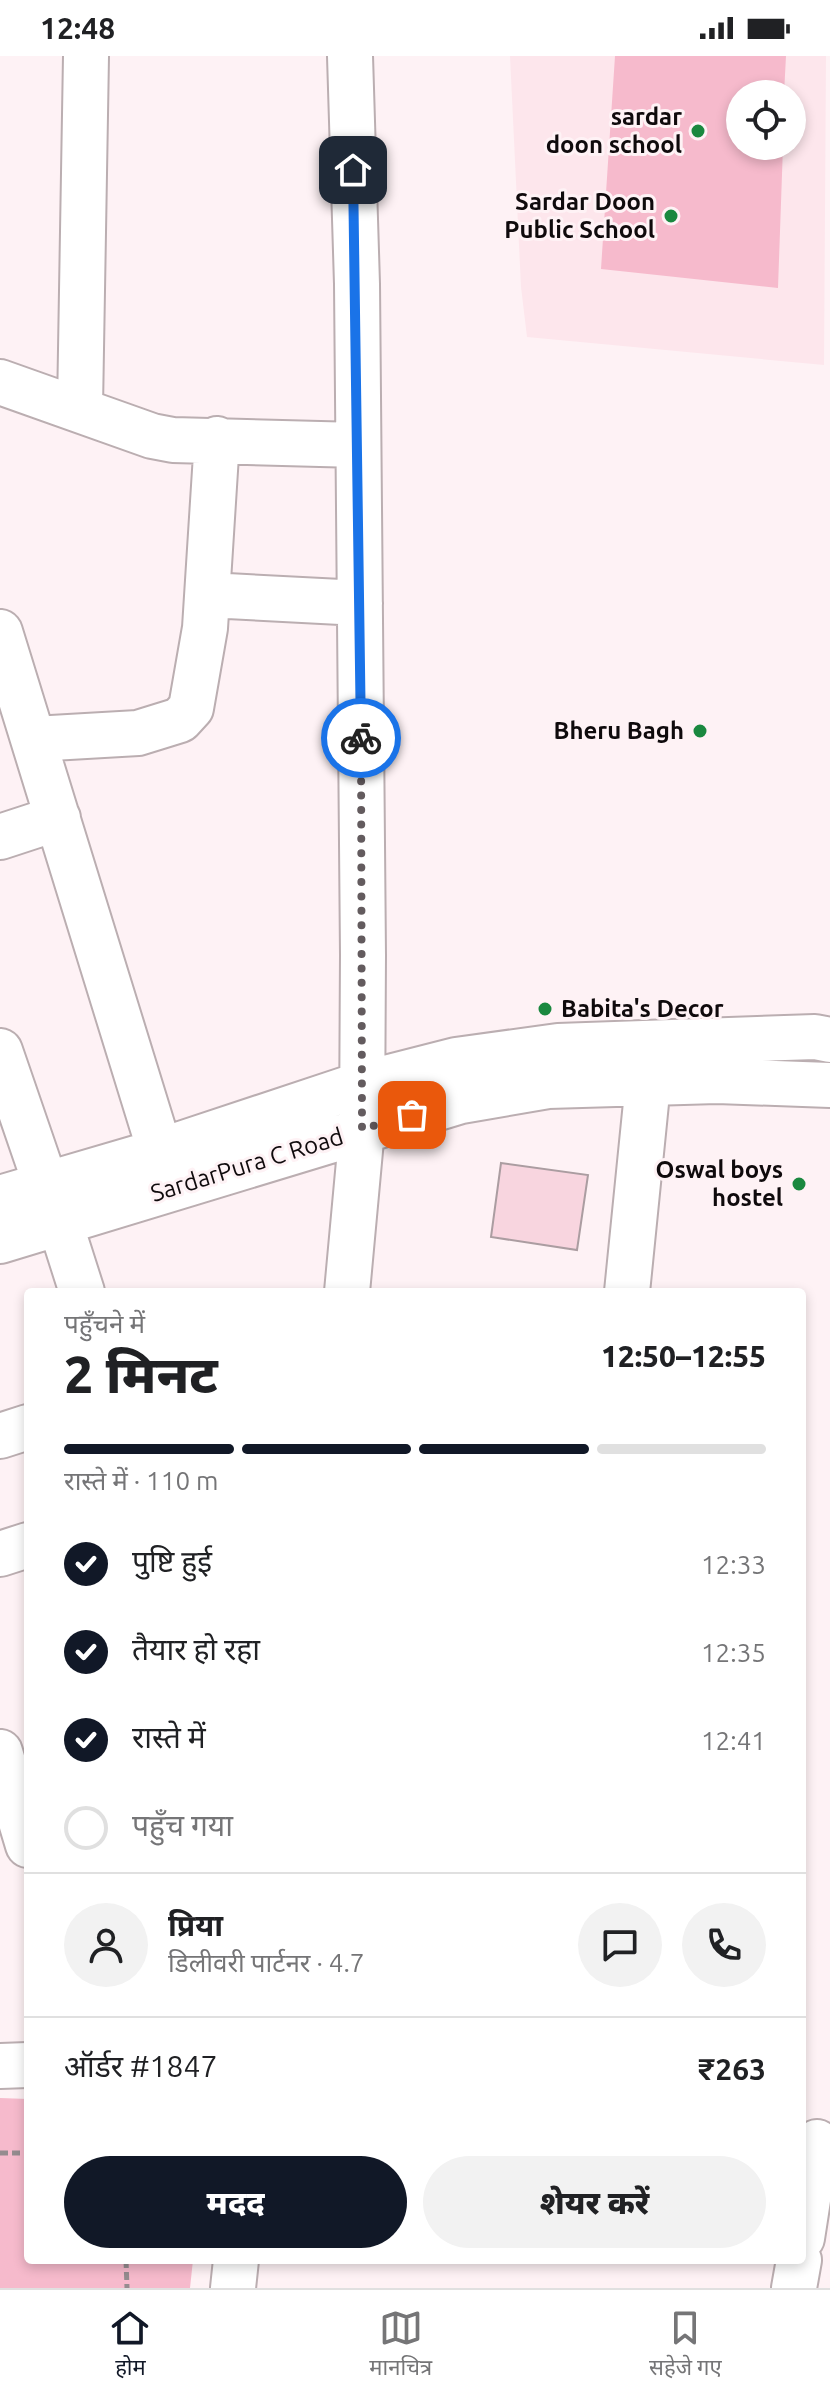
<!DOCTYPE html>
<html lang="hi">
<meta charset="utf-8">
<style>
:root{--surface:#fff;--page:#f2f2f2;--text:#202124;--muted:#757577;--line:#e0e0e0;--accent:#111827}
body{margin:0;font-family:Ubuntu,"Noto Sans Devanagari",sans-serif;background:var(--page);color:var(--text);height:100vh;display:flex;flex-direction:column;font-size:30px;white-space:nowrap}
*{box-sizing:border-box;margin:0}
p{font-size:26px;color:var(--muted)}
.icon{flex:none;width:44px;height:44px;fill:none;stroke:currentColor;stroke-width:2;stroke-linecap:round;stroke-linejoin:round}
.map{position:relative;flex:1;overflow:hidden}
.side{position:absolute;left:24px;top:1232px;width:782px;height:976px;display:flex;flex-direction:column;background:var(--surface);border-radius:8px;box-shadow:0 4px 12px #0003}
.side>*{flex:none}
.fabs{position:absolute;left:726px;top:24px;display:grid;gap:16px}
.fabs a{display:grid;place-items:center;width:80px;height:80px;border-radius:50%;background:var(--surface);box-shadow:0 4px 12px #0003;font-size:40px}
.pin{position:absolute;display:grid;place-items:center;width:68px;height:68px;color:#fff;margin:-34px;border-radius:16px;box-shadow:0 4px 12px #0006}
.courier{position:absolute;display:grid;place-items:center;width:80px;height:80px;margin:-40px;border:6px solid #1a73e8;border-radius:50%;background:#fff;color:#222;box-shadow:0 2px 10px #0007}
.overview em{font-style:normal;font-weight:800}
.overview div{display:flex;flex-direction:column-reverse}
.overview{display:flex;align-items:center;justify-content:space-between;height:136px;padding:0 40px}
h1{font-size:52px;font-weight:800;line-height:60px}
.bar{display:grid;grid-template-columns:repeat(4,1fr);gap:12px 8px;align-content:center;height:96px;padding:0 40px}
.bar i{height:10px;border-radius:6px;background:var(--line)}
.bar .current{background:var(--accent)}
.bar p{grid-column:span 4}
.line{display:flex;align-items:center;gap:20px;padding:0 40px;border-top:2px solid var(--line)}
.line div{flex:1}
.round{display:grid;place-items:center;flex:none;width:84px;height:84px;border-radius:42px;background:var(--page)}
ol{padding:0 40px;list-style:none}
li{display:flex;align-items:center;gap:24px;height:88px}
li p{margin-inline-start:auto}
li .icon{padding:8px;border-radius:50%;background:var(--accent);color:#fff;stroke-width:4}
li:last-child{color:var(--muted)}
li i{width:44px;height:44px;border:4px solid var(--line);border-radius:50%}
.action{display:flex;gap:16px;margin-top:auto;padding:16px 40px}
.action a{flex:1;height:92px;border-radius:48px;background:var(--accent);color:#fff;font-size:32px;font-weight:800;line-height:92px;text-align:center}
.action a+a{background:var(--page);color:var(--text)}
.status{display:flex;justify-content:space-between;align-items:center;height:56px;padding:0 40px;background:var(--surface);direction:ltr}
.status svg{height:22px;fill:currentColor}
.menu{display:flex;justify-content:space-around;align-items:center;height:112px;border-top:2px solid var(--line);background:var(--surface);font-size:22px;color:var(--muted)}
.menu a{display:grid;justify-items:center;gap:4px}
.menu .current{color:var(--accent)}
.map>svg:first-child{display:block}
</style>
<div class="status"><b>12:48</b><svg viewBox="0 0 49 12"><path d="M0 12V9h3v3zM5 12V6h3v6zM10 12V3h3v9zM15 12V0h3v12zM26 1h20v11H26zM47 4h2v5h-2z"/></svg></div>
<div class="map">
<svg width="830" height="2232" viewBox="0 0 830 2232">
<rect width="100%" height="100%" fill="#fef2f5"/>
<path fill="#fde6ec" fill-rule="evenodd" d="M510,0H826L824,309L527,281L521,231ZM740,38H792V90H740Z"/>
<path fill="#f6bacc" d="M615,0H786L784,38H740V90H783L778,232L601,213Z
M0,2042L28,2043V2204H193L190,2232H0Z"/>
<path fill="#f8d5df" stroke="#ab9da1" stroke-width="2" d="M501,1107L588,1119L577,1194L491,1181Z"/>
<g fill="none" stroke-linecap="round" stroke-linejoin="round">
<g stroke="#bbaeb1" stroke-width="48">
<path id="minor" d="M0,326L152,380L173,384L358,389
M80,352L86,0
M208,539L360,547
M0,576L160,1095
M34,683L138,677L180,664L191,652L205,572L217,383
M0,781L58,762
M0,995L46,1129
M0,1142L160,1095L362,1028L456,1004L558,990L815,981L830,984
M60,1167L82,1236
M0,1185L461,1045L548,1030L717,1025L830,1029
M347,1236L362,1073L363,899L357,228L350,0
M627,1236L648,1027
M0,1380L28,1371
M0,1498L28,1489
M0,1696L28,1789
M0,2010L28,2009
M802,2182L817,2086
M233,2232L236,2204
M794,2232L799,2204"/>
</g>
<path stroke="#958c8f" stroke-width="5" stroke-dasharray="8 4" stroke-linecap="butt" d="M0,2097H28
M126,2204L127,2232"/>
<use href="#minor" stroke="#fff" stroke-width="44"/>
</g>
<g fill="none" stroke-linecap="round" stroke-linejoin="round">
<path stroke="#635b5e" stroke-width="8" stroke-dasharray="0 14.4" d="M361,682L362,1073L412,1059"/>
<path stroke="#1a73e8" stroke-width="10" d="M353,114L361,682"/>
</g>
<g fill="#1a883f" stroke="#fef2f5" stroke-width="3">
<circle cx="698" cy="75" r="8"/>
<circle cx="671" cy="160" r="8"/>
<circle cx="700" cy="675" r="8"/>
<circle cx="545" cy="953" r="8"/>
<circle cx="799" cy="1128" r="8"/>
</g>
<g text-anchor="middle" stroke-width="6" stroke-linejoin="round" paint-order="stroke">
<g font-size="24" font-weight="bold" fill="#0f0a0c" stroke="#fef2f5" text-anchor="end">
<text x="682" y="69">sardar<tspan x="682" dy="28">doon school</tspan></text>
<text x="655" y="154">Sardar Doon<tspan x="655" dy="28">Public School</tspan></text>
<text x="684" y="683">Bheru Bagh</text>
<text x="561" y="961" text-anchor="start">Babita's Decor</text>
<text x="783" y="1122">Oswal boys<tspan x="783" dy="28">hostel</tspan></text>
</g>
<g font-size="24" fill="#0f0a0c" stroke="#fef2f5">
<text transform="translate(247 1109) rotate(-17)" y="8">SardarPura C Road</text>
</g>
</g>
</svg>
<div class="fabs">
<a><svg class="icon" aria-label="locate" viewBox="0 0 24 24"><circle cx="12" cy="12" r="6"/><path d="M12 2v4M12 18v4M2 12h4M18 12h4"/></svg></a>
</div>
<div class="pin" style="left:412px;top:1059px;background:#ea580c"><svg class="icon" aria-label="bag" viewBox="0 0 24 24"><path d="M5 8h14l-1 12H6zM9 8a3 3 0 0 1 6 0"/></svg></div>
<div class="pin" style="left:353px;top:114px;background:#1f2937"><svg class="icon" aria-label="home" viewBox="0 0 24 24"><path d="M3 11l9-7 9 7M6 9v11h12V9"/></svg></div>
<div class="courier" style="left:361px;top:682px"><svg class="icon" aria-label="bike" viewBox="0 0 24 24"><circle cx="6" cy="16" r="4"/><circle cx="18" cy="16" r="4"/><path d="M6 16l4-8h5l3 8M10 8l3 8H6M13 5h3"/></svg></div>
<section class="side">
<div class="overview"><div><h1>2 मिनट</h1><p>पहुँचने में</p></div><em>12:50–12:55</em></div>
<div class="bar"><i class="current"></i><i class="current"></i><i class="current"></i><i></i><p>रास्ते में · 110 m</p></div>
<ol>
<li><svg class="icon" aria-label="check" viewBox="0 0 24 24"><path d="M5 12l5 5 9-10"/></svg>पुष्टि हुई<p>12:33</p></li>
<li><svg class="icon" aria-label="check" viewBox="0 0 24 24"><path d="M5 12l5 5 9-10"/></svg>तैयार हो रहा<p>12:35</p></li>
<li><svg class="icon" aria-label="check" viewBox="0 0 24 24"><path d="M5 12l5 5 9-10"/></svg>रास्ते में<p>12:41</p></li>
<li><i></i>पहुँच गया</li>
</ol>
<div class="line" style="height:144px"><a class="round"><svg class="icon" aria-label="person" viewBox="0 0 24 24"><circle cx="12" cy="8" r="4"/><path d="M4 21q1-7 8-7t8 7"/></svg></a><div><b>प्रिया</b><p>डिलीवरी पार्टनर · 4.7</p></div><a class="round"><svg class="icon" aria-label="chat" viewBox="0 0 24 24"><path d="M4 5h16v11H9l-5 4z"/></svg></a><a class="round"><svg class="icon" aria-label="phone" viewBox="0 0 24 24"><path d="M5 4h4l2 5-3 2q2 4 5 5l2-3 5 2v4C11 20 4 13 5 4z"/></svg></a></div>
<div class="line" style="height:104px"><div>ऑर्डर #1847</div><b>₹263</b></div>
<div class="action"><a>मदद</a><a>शेयर करें</a></div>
</section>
</div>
<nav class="menu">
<a class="current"><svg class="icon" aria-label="home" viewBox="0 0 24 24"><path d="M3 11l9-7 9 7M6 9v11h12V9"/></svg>होम</a>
<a><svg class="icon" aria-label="map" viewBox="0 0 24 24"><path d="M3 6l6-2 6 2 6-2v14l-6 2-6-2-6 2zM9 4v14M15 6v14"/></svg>मानचित्र</a>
<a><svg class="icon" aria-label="saved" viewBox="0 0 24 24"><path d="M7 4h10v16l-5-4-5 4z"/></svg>सहेजे गए</a>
</nav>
